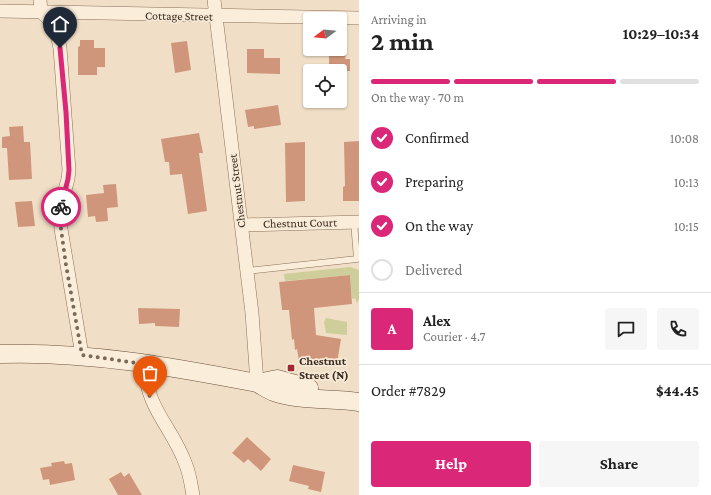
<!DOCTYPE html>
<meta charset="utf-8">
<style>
:root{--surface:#fff;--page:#f6f6f6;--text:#222;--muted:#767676;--line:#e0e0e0;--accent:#db2777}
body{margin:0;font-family:"Crimson Pro",serif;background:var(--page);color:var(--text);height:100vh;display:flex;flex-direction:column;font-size:15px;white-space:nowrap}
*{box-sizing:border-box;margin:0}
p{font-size:13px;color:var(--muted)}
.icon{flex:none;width:22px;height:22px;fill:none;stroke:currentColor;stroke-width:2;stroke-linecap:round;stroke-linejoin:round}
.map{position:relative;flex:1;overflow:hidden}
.details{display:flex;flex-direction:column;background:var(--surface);width:352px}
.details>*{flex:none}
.needle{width:26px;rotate:254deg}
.fabs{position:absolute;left:303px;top:12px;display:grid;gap:8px}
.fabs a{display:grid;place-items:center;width:44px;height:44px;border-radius:4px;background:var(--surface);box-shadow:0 1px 3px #0004;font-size:20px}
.pin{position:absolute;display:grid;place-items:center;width:34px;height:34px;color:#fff;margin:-41px -17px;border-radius:50% 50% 50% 0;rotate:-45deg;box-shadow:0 0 4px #0007}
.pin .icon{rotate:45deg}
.courier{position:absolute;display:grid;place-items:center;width:40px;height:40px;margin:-20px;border:3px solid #db2777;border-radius:50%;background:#fff;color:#222;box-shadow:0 1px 5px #0007}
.summary em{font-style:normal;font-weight:700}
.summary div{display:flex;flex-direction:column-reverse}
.summary{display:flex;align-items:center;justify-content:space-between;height:68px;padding:0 12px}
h1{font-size:26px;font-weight:700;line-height:30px}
.bar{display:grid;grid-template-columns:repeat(4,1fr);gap:6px 4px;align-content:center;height:48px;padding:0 12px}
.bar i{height:5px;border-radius:3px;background:var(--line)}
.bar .active{background:var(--accent)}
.bar p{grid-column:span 4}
.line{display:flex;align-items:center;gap:10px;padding:0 12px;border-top:1px solid var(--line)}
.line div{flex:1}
.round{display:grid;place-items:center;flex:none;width:42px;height:42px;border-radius:4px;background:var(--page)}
ol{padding:0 12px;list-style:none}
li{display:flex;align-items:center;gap:12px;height:44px}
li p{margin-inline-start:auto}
li .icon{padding:4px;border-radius:50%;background:var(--accent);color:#fff;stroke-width:4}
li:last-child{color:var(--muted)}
li i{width:22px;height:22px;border:2px solid var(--line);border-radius:50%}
.button{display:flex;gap:8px;margin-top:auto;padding:8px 12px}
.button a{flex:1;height:46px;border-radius:4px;background:var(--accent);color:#fff;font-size:16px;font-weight:700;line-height:46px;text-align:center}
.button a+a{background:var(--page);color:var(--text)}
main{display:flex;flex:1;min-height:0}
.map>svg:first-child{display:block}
</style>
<main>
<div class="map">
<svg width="359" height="495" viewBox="0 0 359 495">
<rect width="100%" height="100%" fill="#f0dfc6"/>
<path fill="#cdce99" d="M350,267L359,270V299L357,303L355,298L352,299L350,275L285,281L284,274Z
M326,318L347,322V335L326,333L324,322Z"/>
<path fill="#cf967b" d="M80,40H94V48H105V67H97V75H78V47L80,46Z
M187,41L191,70L175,73L171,43Z
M247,49H264V58H280V74L247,73Z
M329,52L346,53L345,59H350V71H329Z
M278,105L281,125L254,129V126L248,127L245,110Z
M23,126L24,142H30L32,179L9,180L7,148H2V137L10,136L9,127Z
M199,133L203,153H199L207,211L188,214L182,174L170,175L169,162H165L161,139Z
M359,141V201H343V187L345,186L344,142Z
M305,142V201L286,202L285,143Z
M116,184L118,207L107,208L108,221L96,222L95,216L88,217L86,195L104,193L103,185Z
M32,201L35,226L18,227L15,202Z
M350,275L352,304L314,308L316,335L341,339L337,363L312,359L311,363L299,361L297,349L295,350L294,339L292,340L289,310H282L279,282Z
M138,308L180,309L179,327L155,326V323L139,324Z
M247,437L271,459L261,471L248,459L244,463L232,453Z
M64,461L65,464L72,463L75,480L50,485L49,479L43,480L40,468L52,466L51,463Z
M293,465L325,472L321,492L308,489L309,486L289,481Z
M121,472L124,477L129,473L142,495H118L109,479Z"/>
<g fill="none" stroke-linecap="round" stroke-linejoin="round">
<g stroke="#8c705b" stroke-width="7">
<path id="service" d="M247,271L357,259L354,222"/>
</g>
<g stroke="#8c705b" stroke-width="14">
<path id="minor" d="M40,0L41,12C54,22 57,33 60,48L69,170L68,179L60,208L61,229L82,355
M214,0L252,313L257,383
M0,11L359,18
M241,225L359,222
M144,364C147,411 172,426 186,465C190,475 191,485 193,495"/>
</g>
<g stroke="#6e513e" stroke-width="19">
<path id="secondary" d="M0,354C87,351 173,367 257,383C263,386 268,390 274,392C299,401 333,398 359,402
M257,383L277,379L309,388"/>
</g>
<use href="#service" stroke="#faedda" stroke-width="6"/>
<use href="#minor" stroke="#faedda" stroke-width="13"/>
<use href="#secondary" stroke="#faedda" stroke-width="18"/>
</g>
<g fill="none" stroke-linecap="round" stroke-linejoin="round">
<path stroke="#7a6959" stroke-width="4" stroke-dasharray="0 7.2" d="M61,207V229L66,265L82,355L144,364L145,382L150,397"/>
<path stroke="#db2777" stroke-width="5" d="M60,48L66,112L69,170L68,179L61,207"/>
</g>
<rect fill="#9d2934" stroke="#f7ead6" stroke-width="1.5" x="287" y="364" width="8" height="8" rx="2"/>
<g text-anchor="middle" stroke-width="3.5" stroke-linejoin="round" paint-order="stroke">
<g font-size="12" fill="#3b2a1f" stroke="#f7ead6">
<text transform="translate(179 16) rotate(1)" y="4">Cottage Street</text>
<text transform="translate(237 191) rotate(-97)" y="4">Chestnut Street</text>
<text transform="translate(300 223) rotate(-1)" y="4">Chestnut Court</text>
</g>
<g font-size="12" font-weight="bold" fill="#3b2a1f" stroke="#f7ead6" text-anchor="start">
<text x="299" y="365">Chestnut<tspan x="299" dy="14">Street (N)</tspan></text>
</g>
</g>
</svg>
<div class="fabs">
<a><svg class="needle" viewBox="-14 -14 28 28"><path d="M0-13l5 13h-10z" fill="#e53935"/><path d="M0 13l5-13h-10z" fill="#767676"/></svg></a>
<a><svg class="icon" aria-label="locate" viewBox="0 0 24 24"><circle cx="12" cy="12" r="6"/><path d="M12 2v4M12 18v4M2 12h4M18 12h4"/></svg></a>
</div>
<div class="pin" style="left:150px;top:397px;background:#ea580c"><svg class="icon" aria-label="bag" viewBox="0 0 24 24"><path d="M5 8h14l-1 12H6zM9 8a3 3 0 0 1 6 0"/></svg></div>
<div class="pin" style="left:60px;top:48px;background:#1f2937"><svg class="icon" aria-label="home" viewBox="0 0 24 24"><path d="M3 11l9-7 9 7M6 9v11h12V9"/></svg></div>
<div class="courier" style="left:61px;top:207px"><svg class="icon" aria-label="bike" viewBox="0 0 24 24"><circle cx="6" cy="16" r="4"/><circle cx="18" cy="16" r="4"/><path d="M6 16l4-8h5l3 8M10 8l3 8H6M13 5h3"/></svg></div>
</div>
<section class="details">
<div class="summary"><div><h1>2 min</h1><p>Arriving in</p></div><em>10:29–10:34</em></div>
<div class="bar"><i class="active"></i><i class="active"></i><i class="active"></i><i></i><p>On the way · 70 m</p></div>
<ol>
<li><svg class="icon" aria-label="check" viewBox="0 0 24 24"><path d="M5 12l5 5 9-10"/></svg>Confirmed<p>10:08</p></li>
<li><svg class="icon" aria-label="check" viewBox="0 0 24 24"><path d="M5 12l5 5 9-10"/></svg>Preparing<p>10:13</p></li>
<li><svg class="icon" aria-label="check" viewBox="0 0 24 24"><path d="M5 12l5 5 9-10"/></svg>On the way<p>10:15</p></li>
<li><i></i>Delivered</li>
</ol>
<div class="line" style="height:72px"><b class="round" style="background:var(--accent);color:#fff">A</b><div><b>Alex</b><p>Courier · 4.7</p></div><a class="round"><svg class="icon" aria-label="chat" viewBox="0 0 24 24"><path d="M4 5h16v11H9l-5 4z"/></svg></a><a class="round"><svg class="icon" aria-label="phone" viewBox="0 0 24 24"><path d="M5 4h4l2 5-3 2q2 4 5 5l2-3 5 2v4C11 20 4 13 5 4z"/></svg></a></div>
<div class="line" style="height:52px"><div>Order #7829</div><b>$44.45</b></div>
<div class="button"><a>Help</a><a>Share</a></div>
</section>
</main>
